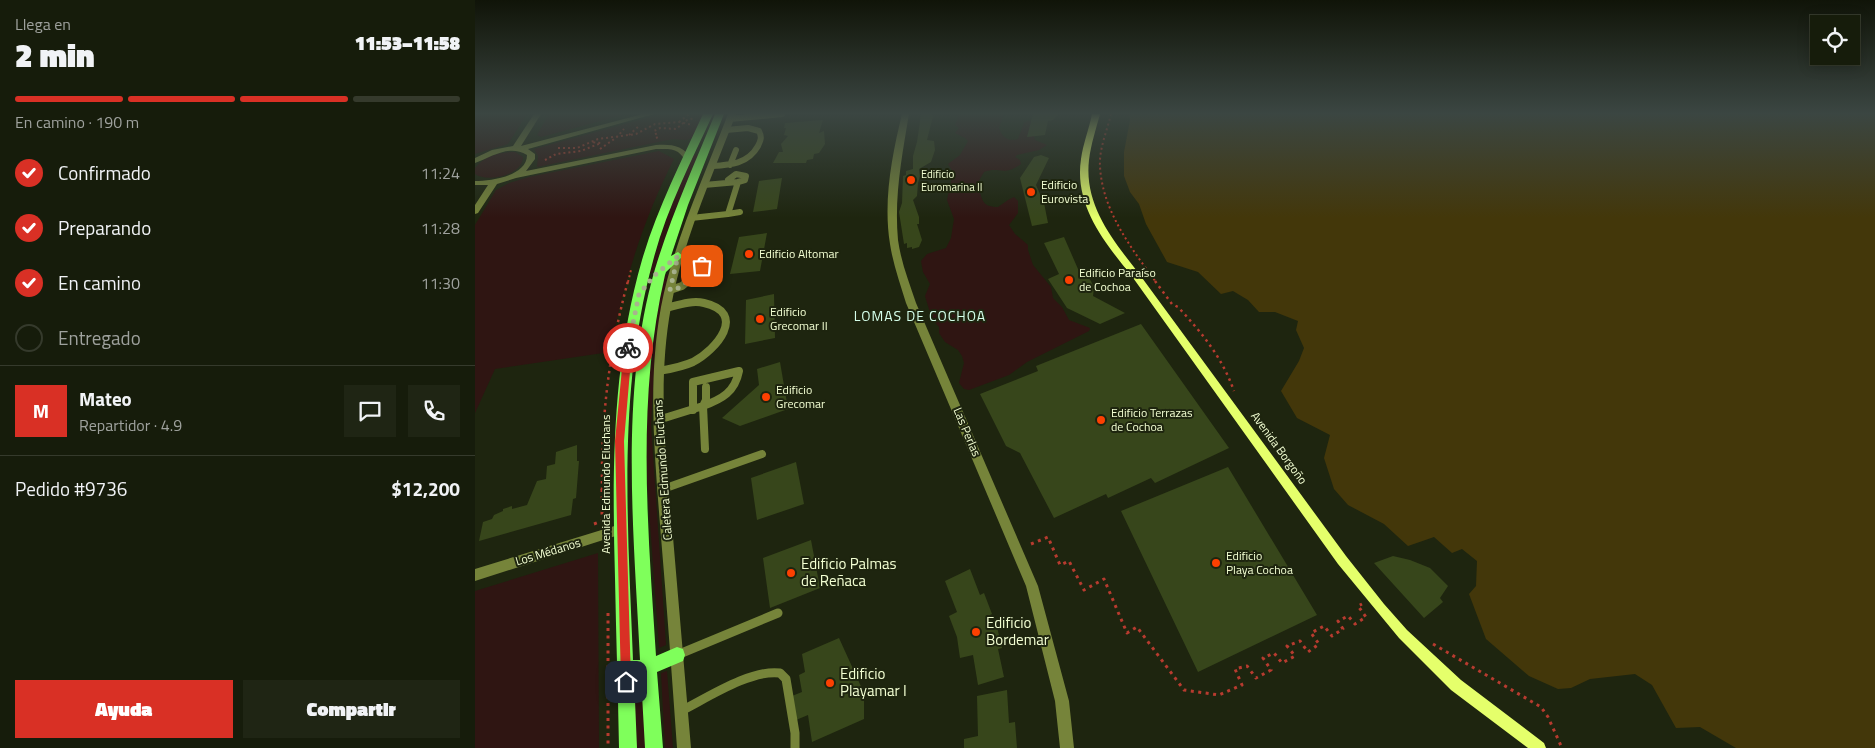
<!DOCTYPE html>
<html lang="es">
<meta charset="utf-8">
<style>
:root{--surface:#161c0b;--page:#1f2514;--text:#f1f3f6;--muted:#9ea19d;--line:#353a2c;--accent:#d93025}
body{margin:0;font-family:"Titillium Web",sans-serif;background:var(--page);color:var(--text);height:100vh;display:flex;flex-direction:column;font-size:19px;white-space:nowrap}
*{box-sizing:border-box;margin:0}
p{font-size:16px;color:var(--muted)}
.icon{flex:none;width:28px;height:28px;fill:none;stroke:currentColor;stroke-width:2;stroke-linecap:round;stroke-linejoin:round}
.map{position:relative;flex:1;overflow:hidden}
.details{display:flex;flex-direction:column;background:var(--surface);width:475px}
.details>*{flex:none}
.buttons{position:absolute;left:1335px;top:15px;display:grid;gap:10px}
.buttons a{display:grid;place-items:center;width:50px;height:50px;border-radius:0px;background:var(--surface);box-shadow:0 2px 12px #0003,0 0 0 1px var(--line);font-size:25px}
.pin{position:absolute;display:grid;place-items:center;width:42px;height:42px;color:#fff;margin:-21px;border-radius:10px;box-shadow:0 2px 8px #0006}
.courier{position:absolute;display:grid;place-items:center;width:50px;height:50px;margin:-25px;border:4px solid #d93025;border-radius:50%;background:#fff;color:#222;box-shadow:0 1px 6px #0007}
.summary em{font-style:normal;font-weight:800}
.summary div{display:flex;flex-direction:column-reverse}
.summary{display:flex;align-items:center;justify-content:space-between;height:85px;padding:0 15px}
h1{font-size:32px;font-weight:800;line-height:38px}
.bar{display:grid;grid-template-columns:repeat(4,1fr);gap:8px 5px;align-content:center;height:60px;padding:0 15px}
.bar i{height:6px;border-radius:4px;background:var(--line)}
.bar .active{background:var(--accent)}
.bar p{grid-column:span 4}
.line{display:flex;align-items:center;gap:12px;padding:0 15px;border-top:1px solid var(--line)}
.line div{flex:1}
.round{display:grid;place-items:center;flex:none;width:52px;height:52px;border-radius:0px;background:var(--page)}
ol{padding:0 15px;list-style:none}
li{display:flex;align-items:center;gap:15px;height:55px}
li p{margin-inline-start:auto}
li .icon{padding:5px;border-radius:50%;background:var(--accent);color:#fff;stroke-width:4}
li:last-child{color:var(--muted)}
li i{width:28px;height:28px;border:2px solid var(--line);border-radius:50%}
.cta{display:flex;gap:10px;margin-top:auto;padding:10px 15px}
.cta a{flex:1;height:58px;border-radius:0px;background:var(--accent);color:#fff;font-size:20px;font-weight:800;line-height:58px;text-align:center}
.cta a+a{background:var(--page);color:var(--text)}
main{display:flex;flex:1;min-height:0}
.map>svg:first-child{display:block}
</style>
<main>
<section class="details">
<div class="summary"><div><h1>2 min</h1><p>Llega en</p></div><em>11:53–11:58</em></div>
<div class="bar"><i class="active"></i><i class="active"></i><i class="active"></i><i></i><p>En camino · 190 m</p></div>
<ol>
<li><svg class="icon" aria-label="check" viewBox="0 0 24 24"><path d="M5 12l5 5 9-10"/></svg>Confirmado<p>11:24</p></li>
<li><svg class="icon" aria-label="check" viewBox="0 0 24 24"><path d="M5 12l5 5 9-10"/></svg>Preparando<p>11:28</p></li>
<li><svg class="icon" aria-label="check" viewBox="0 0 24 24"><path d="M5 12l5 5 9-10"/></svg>En camino<p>11:30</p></li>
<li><i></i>Entregado</li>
</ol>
<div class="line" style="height:90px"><b class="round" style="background:var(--accent);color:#fff">M</b><div><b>Mateo</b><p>Repartidor · 4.9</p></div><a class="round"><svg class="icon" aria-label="chat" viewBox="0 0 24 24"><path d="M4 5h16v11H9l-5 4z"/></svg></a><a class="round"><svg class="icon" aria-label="phone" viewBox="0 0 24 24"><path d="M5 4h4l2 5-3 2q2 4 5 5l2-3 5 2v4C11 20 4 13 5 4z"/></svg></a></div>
<div class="line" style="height:65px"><div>Pedido #9736</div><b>$12,200</b></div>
<div class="cta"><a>Ayuda</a><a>Compartir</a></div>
</section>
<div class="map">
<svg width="1400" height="748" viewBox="0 0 1400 748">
<rect width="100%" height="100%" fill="#1e250f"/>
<path fill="#2f1512" d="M0,114H52L33,144L0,154Z
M74,114H152L66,137L62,135Z
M186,114H228L218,138L211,140L198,139L62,167L63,156L59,149Z
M484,114H529L524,128C527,137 533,142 543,139L549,123L553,120L556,122L560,140L572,145L564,150L542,155L540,157L545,160L546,164C528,177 525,166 509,172L502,184C508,198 505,207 523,207L533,200L539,197L543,201V213L534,225L540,234L553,245V250L558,265L576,287L578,298L587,307L594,320L615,328L614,331L552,362L534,375L494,390L489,389L484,383L489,363L487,356L483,350L470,342L464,333V327L457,319L450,296L455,284L448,272L446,261L452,254L471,248L476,238L479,219L472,200L478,172L473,164L485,155L493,141L490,138L480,133L484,128L480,125Z
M184,151L199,159C168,220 148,284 135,352L20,369L0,413V225L21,190L34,183L54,177Z
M40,152L48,157C48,175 13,183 0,174V168C9,156 25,152 40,152Z
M217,155H223L198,216L181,269L173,276L195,207Z
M194,274L180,355L176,425L191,645L184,648L170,453L172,374L188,276Z
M123,553L124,748H0V591Z
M192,671L198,748H190L186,673Z
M169,678L172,748H161L158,684Z"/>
<path fill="#43370a" d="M654,114H1400V748H1261L1225,727L1201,728L1177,685L1160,674L1115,679L1096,688L1083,689L1054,676L1011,639L994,594L1001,586L1002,561L987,549L977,553L959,537L933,546L909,524L873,505L859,489L849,458L855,435L822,418L806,391L824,361L829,348L821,330L823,321L800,312H784L773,300L758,291L746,294L723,272L692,262L671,224L664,204L655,192L649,176V152L655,120Z"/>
<path fill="#37461b" d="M446,114H457L458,116L452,140L459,141L460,150L456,162L444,169L445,176L443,183L442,196L438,200L444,217V224H442L447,240L444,247L437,249V247L432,248V243L429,244L424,212L427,203L428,176L431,175V171L438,169V156L442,142Z
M558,114H584L578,120L573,121L570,135L552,137Z
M348,120L344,133L349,131L350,144L344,153L339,154L338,159L332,160L331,163H298L304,152H308L306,144L313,136L309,135L311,128H309L310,123Z
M566,155L574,158L561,185L569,203L573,223L557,226L545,178L559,157Z
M307,178L302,209L278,212L284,181Z
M292,233L285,271L255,274L264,237Z
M589,237L603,269L610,274L616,281L619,288L618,296L650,313L625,324L592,308L573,279L584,274L569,243Z
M299,294L300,338L270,344L271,300Z
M666,324L754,448L680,483L676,478L633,498L631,494L579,518L545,453L531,446L505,394L563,371L561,366Z
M305,362L313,409L265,426L247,418L284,385L282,369Z
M102,445V461H104L101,498L98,499L96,515L4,541L8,522L17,519L19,515L28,511V509L37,506V509L52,505L62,481L71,479L72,466L80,464L81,452Z
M321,462L329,504L282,520L276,478Z
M753,467L842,615L723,672L646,511Z
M336,540L345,588L295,608L288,558Z
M918,556L935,560L955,568L973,586L965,598L968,602L949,618L899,563Z
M495,569L505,595L509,593L517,614L513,616L515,621L511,625L522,627L527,648L523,649L529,677L503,685L498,655L485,658L482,637L474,616L482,612L470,581Z
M364,638L389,693V719L337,742L333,715L321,720L317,696L327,692L324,675L330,672L327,654Z
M532,690L534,723L540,722L542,748H489V739L503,736L502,696Z"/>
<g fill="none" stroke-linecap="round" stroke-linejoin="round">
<path stroke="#b73b2f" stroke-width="2" stroke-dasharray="2 3" stroke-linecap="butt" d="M636,114C632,131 624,149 625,166C627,210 656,248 681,282
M204,122L214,114
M154,135L165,125
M181,138L183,137L179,131L185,128L201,129L212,120L219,118
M83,148H102L123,139L161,134L180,124L204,122L218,125
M125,149L142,137L149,129
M70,160L81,154L106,151L126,143L116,142
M153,282L156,270"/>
<path stroke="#b73b2f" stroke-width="2.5" stroke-dasharray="2.5 4" stroke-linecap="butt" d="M680,281L697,304L703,307C727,333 747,357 759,391
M127,490C126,419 134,350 153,281"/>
<path stroke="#b73b2f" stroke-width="3" stroke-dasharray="3 4.5" stroke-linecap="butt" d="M119,524L127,521V489
M556,544L573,537L585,565L594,561L609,590L629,579L652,633L662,627L709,690L744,695L767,685L760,669L772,666L781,678L796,670L788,658L799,653L807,663L820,656L812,646L825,641L833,652L844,644L836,633L849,626L857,636L868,629L863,621L873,616L880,624L891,617L883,606L887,604
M133,613V748
M958,644L1066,707L1073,717L1087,748"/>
<path stroke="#76843a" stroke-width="6" d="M255,119L307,114
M255,165L261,150
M237,166C255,165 273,164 283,146C286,140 287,137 284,131L273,128L251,130
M253,180L261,174L271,176L270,180L263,182
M253,214L265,212
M216,218L253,214L263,182L229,185
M211,282L219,271L230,266"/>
<path stroke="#76843a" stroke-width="8" d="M195,290L207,286L213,281
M184,371C195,369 207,367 218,362C241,350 273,313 229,303C217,300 203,305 191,308
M228,406L231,400V387
M218,410V382L264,371C260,392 247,399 228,406
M183,420L228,406L230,449
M188,489L287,454"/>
<path stroke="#76843a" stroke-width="9" d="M202,655L303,613
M206,711C232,698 276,669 305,673L311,679L320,733V748"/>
<path fill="#76843a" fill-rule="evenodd" d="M59,114H66L46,146L168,114H179L53,149L60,154V159L51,171L181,145C196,144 208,145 217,159L213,161C209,159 207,155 203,152C197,148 189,149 181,149L41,178L22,184L3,213L0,214V205L13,185H0V181C16,181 52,176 52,155C34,144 17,157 0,163V158L17,150L38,146Z
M253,114H261C237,177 208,240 196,307C182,383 191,461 198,537C204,607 210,678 216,748H202C197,678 192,607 186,537C180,460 172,383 186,307C199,240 229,177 253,114Z
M427,114H434C427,156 419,197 423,240C426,262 434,282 441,303L563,586L594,701L599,748H585L580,701L551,586L431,303C425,283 418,264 415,244C408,201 417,155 427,114Z
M146,524L150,525L152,529L150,533L0,581V569Z"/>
<path fill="#e5ff6b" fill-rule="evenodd" d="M617,114H625C621,129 616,144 614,160C609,204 636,238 662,271L871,556L909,604L932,630L986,680L1069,743L1071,748H1053L976,690L924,638L863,564L656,275C629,242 599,205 606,159C608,144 614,129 617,114Z"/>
<path fill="#7fff5b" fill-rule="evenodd" d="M228,114H238C216,162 191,210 178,261C142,392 153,526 158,660H165C159,534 144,392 180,269C196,216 219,165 240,114H249L213,205L196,256L203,252L208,256L191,272L190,275C161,400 173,529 181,656L202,647L208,649L210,655L208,661L182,672L188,748H170L166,677H159L162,748H144C143,691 141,635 140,578C137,471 137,364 167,260C182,209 206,162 228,114Z"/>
</g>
<linearGradient id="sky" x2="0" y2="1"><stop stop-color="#101408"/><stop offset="0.52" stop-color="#3b4642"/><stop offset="1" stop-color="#3b4642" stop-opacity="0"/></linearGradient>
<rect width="1400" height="218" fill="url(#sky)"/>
<path fill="#d93025" d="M153,345L157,348L149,441L156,682L155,686L151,688L147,686L146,682L140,441L149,348Z"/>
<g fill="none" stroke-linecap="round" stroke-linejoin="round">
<path stroke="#a8b38e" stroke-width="5" stroke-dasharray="0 9" d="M153,348L164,294L180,275L203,256L195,290C217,287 211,272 227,266"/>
</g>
<g fill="#fd4001" stroke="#1e250f" stroke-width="2">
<circle cx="436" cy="180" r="5"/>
<circle cx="556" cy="192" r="5"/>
<circle cx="274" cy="254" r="5"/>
<circle cx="594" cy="280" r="5"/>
<circle cx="285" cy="319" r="5"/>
<circle cx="291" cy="397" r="5"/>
<circle cx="626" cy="420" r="5"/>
<circle cx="741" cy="563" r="5"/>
<circle cx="316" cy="573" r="5"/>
<circle cx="501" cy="632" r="5"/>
<circle cx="355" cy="683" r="5"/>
</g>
<g text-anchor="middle" stroke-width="4" stroke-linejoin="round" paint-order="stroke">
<g font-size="11" fill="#f3ffd3" stroke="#1e250f" text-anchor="start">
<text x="446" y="178">Edificio<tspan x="446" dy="13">Euromarina II</tspan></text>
</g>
<g font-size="12" fill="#f3ffd3" stroke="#1e250f" text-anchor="start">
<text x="566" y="189">Edificio<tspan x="566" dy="14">Eurovista</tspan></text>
<text x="284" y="258">Edificio Altomar</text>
<text x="604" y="277">Edificio Paraíso<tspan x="604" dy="14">de Cochoa</tspan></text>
<text x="295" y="316">Edificio<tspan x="295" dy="14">Grecomar II</tspan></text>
<text x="301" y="394">Edificio<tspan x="301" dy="14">Grecomar</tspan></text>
<text x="636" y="417">Edificio Terrazas<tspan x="636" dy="14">de Cochoa</tspan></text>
<text x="751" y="560">Edificio<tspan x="751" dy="14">Playa Cochoa</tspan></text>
</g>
<g font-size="12" fill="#f3ffd3" stroke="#1e250f">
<text transform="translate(492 432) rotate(67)" y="4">Las Perlas</text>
<text transform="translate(804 448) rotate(54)" y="4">Avenida Borgoño</text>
<text transform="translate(188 470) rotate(-94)" y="4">Caletera Edmundo Eluchans</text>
<text transform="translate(131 484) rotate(-90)" y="4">Avenida Edmundo Eluchans</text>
<text transform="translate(73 552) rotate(-17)" y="4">Los Médanos</text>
</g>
<g font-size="14" letter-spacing="1" fill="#d5ffeb" stroke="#1e250f">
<text x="445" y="321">LOMAS DE COCHOA</text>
</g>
<g font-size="15" fill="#f3ffd3" stroke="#1e250f" text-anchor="start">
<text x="326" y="569">Edificio Palmas<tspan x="326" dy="17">de Reñaca</tspan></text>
<text x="511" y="628">Edificio<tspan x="511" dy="17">Bordemar</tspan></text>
<text x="365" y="679">Edificio<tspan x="365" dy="17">Playamar I</tspan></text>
</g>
</g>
</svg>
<div class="buttons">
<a><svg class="icon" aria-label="locate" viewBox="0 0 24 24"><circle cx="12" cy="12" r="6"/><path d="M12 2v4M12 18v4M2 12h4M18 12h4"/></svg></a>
</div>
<div class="pin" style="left:227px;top:266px;background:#ea580c"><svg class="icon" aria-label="bag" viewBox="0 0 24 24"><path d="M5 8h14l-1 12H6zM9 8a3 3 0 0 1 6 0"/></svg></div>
<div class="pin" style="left:151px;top:682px;background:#1f2937"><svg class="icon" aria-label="home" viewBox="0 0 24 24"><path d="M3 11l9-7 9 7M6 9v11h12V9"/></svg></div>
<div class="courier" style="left:153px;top:348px"><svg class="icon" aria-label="bike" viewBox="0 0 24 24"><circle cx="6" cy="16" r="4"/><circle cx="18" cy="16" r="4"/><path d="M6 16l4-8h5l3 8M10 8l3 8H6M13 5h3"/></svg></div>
</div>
</main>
